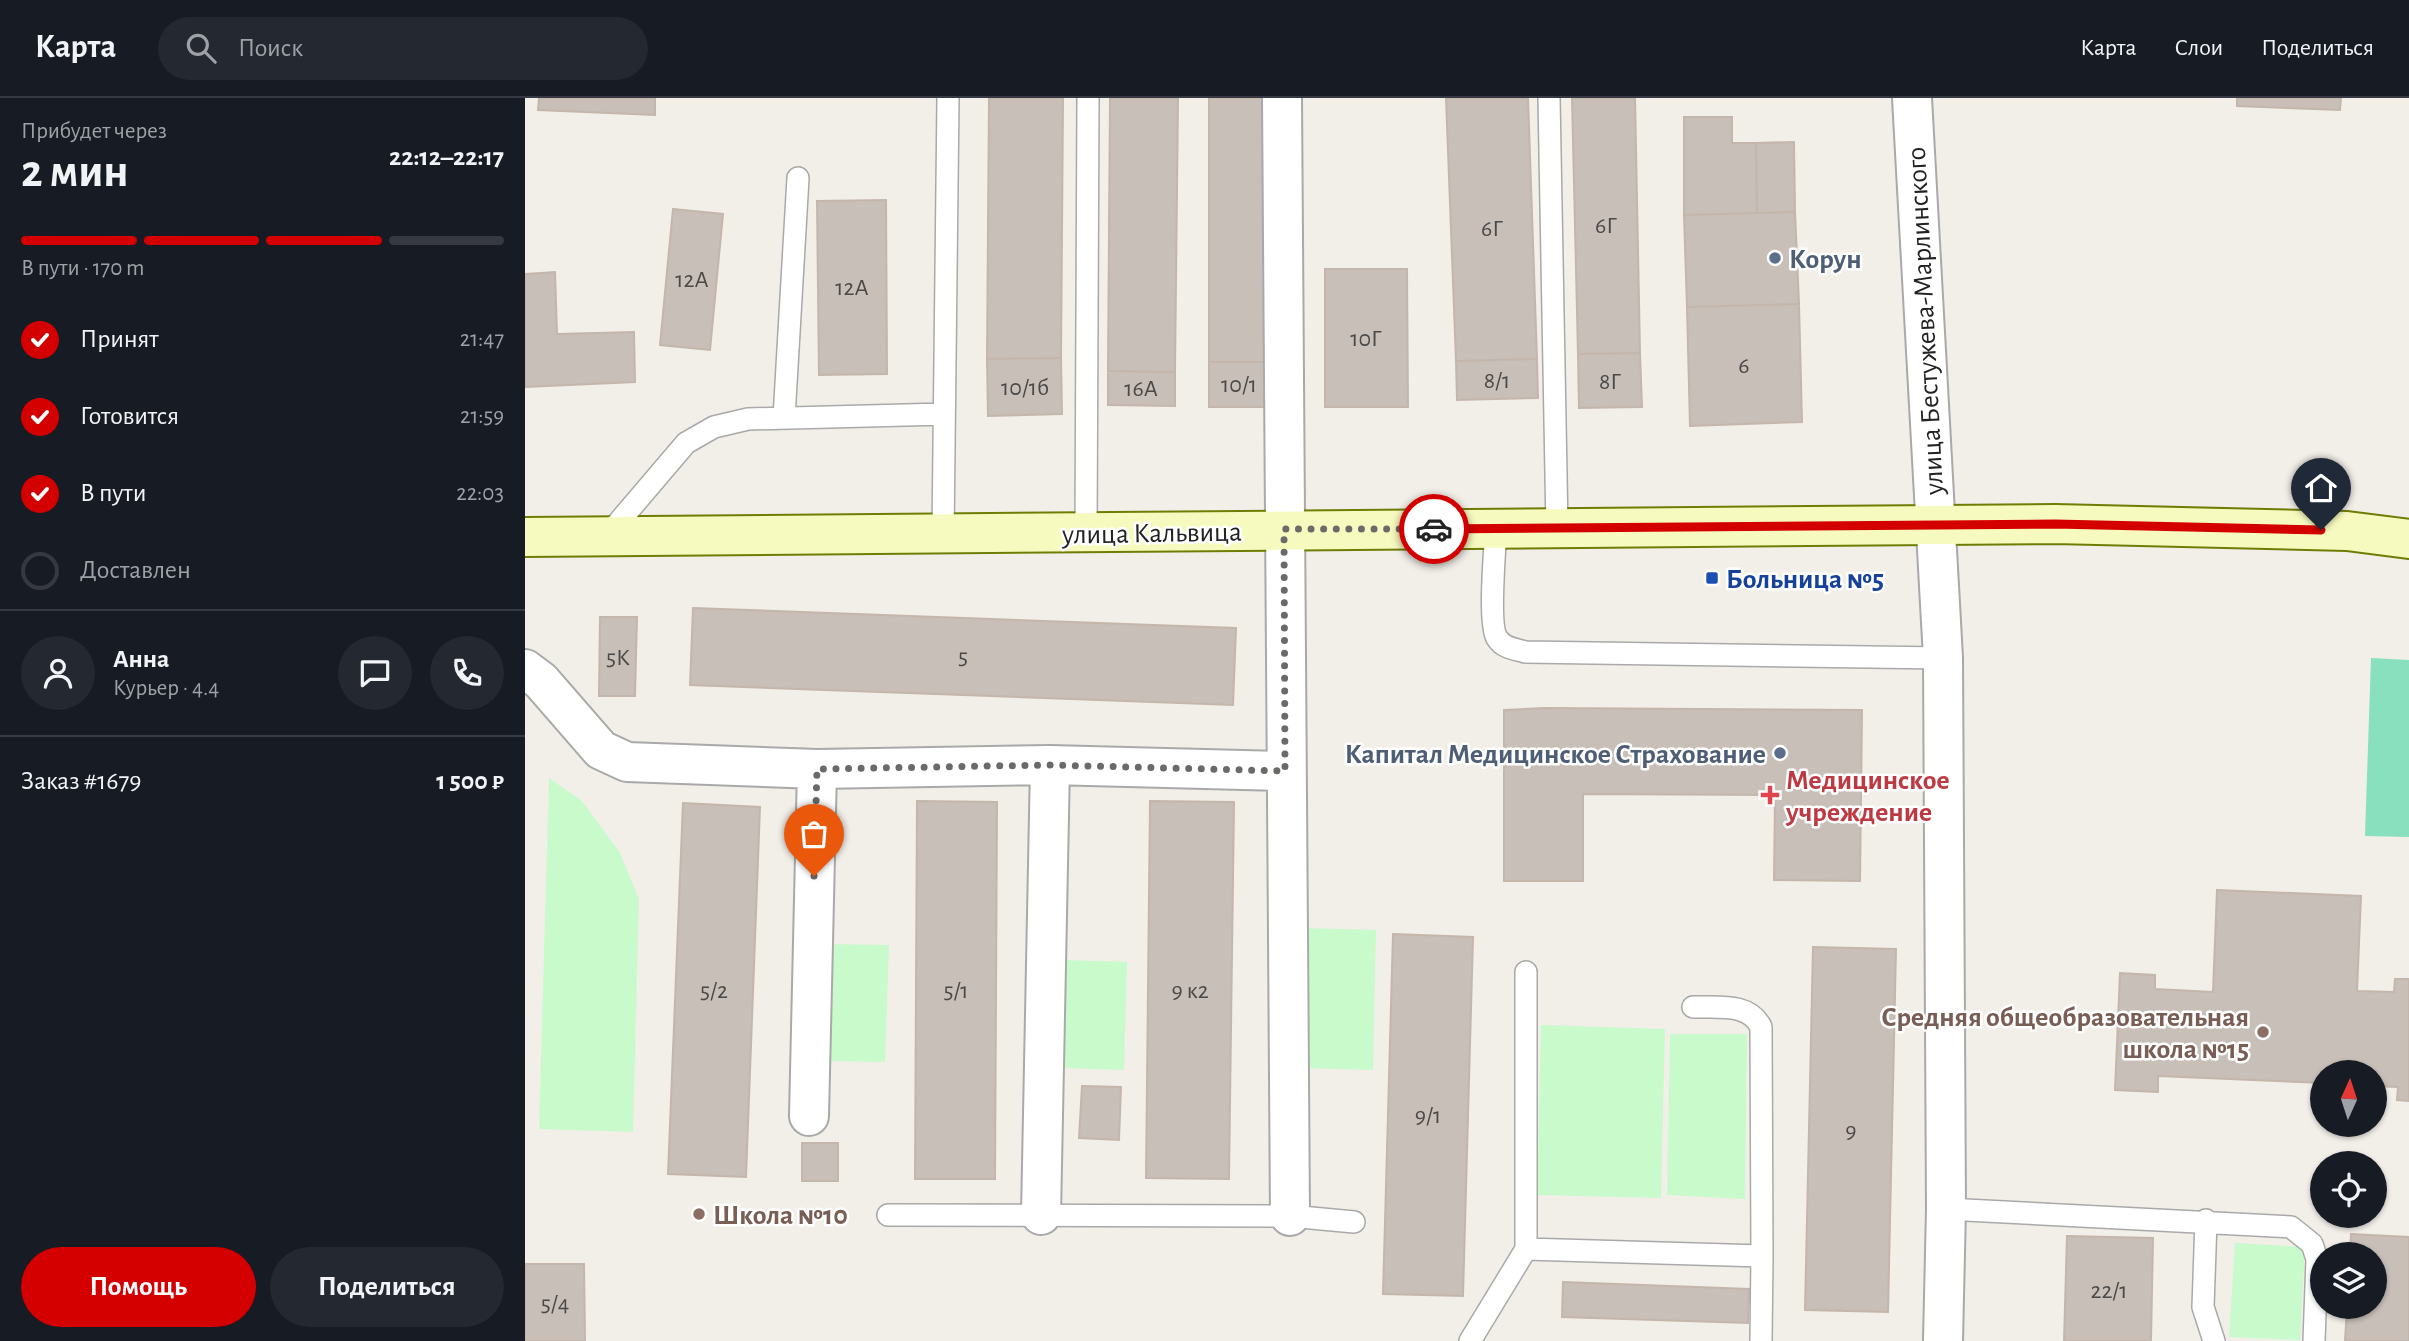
<!DOCTYPE html>
<html lang="ru">
<meta charset="utf-8">
<style>
:root{--surface:#171b24;--page:#242831;--text:#f1f3f6;--muted:#9ea1a6;--line:#363941;--accent:#d40000}
body{margin:0;font-family:"Alegreya Sans",sans-serif;background:var(--page);color:var(--text);height:100vh;display:flex;flex-direction:column;font-size:26px;white-space:nowrap}
*{box-sizing:border-box;margin:0}
p{font-size:23px;color:var(--muted)}
.icon{flex:none;width:38px;height:38px;fill:none;stroke:currentColor;stroke-width:2;stroke-linecap:round;stroke-linejoin:round}
.map{position:relative;flex:1;overflow:hidden}
.details{display:flex;flex-direction:column;background:var(--surface);width:525px}
.details>*{flex:none}
.needle{width:46px;rotate:3deg}
.tools{position:absolute;left:1785px;top:962px;display:grid;gap:14px}
.tools a{display:grid;place-items:center;width:77px;height:77px;border-radius:50%;background:var(--surface);box-shadow:0 2px 5px #0004;font-size:35px}
.pin{position:absolute;display:grid;place-items:center;width:60px;height:60px;color:#fff;margin:-72px -30px;border-radius:50% 50% 50% 0;rotate:-45deg;box-shadow:0 0 7px #0007}
.pin .icon{rotate:45deg}
.courier{position:absolute;display:grid;place-items:center;width:70px;height:70px;margin:-35px;border:5px solid #d40000;border-radius:50%;background:#fff;color:#222;box-shadow:0 2px 9px #0007}
.head em{font-style:normal;font-weight:600}
.head div{display:flex;flex-direction:column-reverse}
.head{display:flex;align-items:center;justify-content:space-between;height:119px;padding:0 21px}
h1{font-size:46px;font-weight:600;line-height:52px}
.bar{display:grid;grid-template-columns:repeat(4,1fr);gap:10px 7px;align-content:center;height:84px;padding:0 21px}
.bar i{height:9px;border-radius:5px;background:var(--line)}
.bar .active{background:var(--accent)}
.bar p{grid-column:span 4}
.line{display:flex;align-items:center;gap:18px;padding:0 21px;border-top:2px solid var(--line)}
.line div{flex:1}
.round{display:grid;place-items:center;flex:none;width:74px;height:74px;border-radius:37px;background:var(--page)}
ol{padding:0 21px;list-style:none}
li{display:flex;align-items:center;gap:21px;height:77px}
li p{margin-inline-start:auto}
li .icon{padding:7px;border-radius:50%;background:var(--accent);color:#fff;stroke-width:4}
li:last-child{color:var(--muted)}
li i{width:38px;height:38px;border:4px solid var(--line);border-radius:50%}
.button{display:flex;gap:14px;margin-top:auto;padding:14px 21px}
.button a{flex:1;height:80px;border-radius:42px;background:var(--accent);color:#fff;font-size:28px;font-weight:600;line-height:80px;text-align:center}
.button a+a{background:var(--page);color:var(--text)}
header{display:flex;align-items:center;gap:42px;box-sizing:border-box;height:98px;padding:0 35px;background:var(--surface);border-bottom:2px solid var(--line)}
header strong{font-size:33px}
nav{display:flex;gap:38px;margin-inline-start:auto;font-size:24px}
.search{width:490px;height:63px;background:var(--page);display:flex;align-items:center;gap:18px;box-sizing:border-box;padding:0 24px;border-radius:38px;color:var(--muted);font-size:26px}
main{display:flex;flex:1;min-height:0}
.map>svg:first-child{display:block}
</style>
<header>
<strong>Карта</strong>
<div class="search"><svg class="icon" aria-label="search" viewBox="0 0 24 24"><circle cx="10" cy="10" r="6"/><path d="M15 15l6 6"/></svg>Поиск</div>
<nav><a>Карта</a><a>Слои</a><a>Поделиться</a></nav>
</header>
<main>
<section class="details">
<div class="head"><div><h1>2 мин</h1><p>Прибудет через</p></div><em>22:12–22:17</em></div>
<div class="bar"><i class="active"></i><i class="active"></i><i class="active"></i><i></i><p>В пути · 170 m</p></div>
<ol>
<li><svg class="icon" aria-label="check" viewBox="0 0 24 24"><path d="M5 12l5 5 9-10"/></svg>Принят<p>21:47</p></li>
<li><svg class="icon" aria-label="check" viewBox="0 0 24 24"><path d="M5 12l5 5 9-10"/></svg>Готовится<p>21:59</p></li>
<li><svg class="icon" aria-label="check" viewBox="0 0 24 24"><path d="M5 12l5 5 9-10"/></svg>В пути<p>22:03</p></li>
<li><i></i>Доставлен</li>
</ol>
<div class="line" style="height:126px"><a class="round"><svg class="icon" aria-label="person" viewBox="0 0 24 24"><circle cx="12" cy="8" r="4"/><path d="M4 21q1-7 8-7t8 7"/></svg></a><div><b>Анна</b><p>Курьер · 4.4</p></div><a class="round"><svg class="icon" aria-label="chat" viewBox="0 0 24 24"><path d="M4 5h16v11H9l-5 4z"/></svg></a><a class="round"><svg class="icon" aria-label="phone" viewBox="0 0 24 24"><path d="M5 4h4l2 5-3 2q2 4 5 5l2-3 5 2v4C11 20 4 13 5 4z"/></svg></a></div>
<div class="line" style="height:91px"><div>Заказ #1679</div><b>1 500 ₽</b></div>
<div class="button"><a>Помощь</a><a>Поделиться</a></div>
</section>
<div class="map">
<svg width="1884" height="1243" viewBox="0 0 1884 1243">
<rect width="100%" height="100%" fill="#f2efe9"/>
<path fill="#c8facc" d="M24,680L57,703L95,755L114,801L108,1034L14,1031Z
M779,830L851,832L848,972L775,970Z
M301,846L364,847L360,964L298,963Z
M540,862L602,864L599,972L537,970Z
M1016,927L1140,931L1136,1100L1012,1097Z
M1145,936H1222L1220,1101L1142,1097Z
M1710,1145L1780,1149L1775,1242L1704,1239Z"/>
<path fill="#88e0be" d="M1846,560L1884,562V739L1840,738Z"/>
<path fill="#c7bfb8" stroke="#c4b6ab" stroke-width="2" d="M14,0H130V17L13,12Z
M464,0H538L536,260L462,261Z
M585,0H653L650,274L583,273Z
M684,0H748L743,264H684Z
M921,0H1003L1012,261L931,263Z
M1047,0H1110L1115,255L1053,256Z
M1712,0H1816L1815,12L1712,8Z
M1159,19H1207V45H1231L1232,115L1159,117Z
M1269,44L1270,114L1232,115L1231,45Z
M361,102L362,276L294,277L292,103Z
M148,111L198,116L185,252L135,247Z
M1270,114L1274,206L1162,209L1159,117Z
M800,171H882L883,309H800Z
M30,174L32,236L109,234L110,284L0,289V176Z
M1274,206L1277,324L1165,328L1162,209Z
M1115,255L1117,309L1054,310L1053,256Z
M536,260L537,316L463,318L462,261Z
M1012,261L1013,300L932,302L931,263Z
M684,264H743L744,309H684Z
M583,273L650,274V308L583,307Z
M168,510L711,530L708,607L165,587Z
M75,519H112L110,598H74Z
M1019,610L1337,612L1335,783L1249,782L1250,697L1058,696V783H979V612Z
M392,703L472,704L470,1081H390Z
M625,703L709,704L704,1081L621,1080Z
M158,705L235,709L221,1079L143,1076Z
M1692,792L1836,798L1832,893L1869,894L1870,881H1884V1003L1872,1002L1873,989L1850,988V975H1797V985L1633,978V994L1590,992L1595,875L1630,877V891L1688,894Z
M868,836L948,839L938,1198L858,1196Z
M1288,849L1371,851L1363,1214L1280,1212Z
M557,988L596,989L594,1042L554,1040Z
M277,1045H313V1083H277Z
M1826,1136L1884,1139V1243H1820L1822,1209H1850V1157H1825Z
M1542,1138L1628,1140L1626,1243H1539Z
M0,1166H59L60,1243H0Z
M1038,1184L1224,1191L1223,1225L1037,1219Z"/>
<g fill="none" stroke-linecap="round" stroke-linejoin="round">
<g stroke="#a9a9a9" stroke-width="24">
<path id="lane" d="M1024,0L1032,430
M259,320L273,80
M971,430C970,451 963,526 972,540C978,550 990,551 1000,554L1418,560
M561,435L563,0
M418,437L423,0
M81,439L161,345L189,329L223,321L419,316
M1001,874V1151L1237,1158L1236,1243
M1168,909C1192,910 1224,904 1236,929L1237,1158
M1421,1111L1766,1129L1787,1146L1792,1161L1789,1243
M363,1117L765,1118L829,1124
M1681,1122L1678,1209L1689,1243
M945,1243L1001,1151"/>
</g>
<g stroke="#a9a9a9" stroke-width="42">
<path id="street" d="M757,0L765,1118
M1387,0L1418,560L1421,1111L1418,1243
M0,571L16,583L76,652L102,664L292,671L525,667L760,673
M284,1018L292,671
M516,1117L525,667"/>
</g>
<g stroke="#707d05" stroke-width="42">
<path id="secondary" d="M0,439L1530,426L1822,433L1884,441"/>
</g>
<use href="#lane" stroke="#fff" stroke-width="21"/>
<use href="#street" stroke="#fff" stroke-width="38"/>
<use href="#secondary" stroke="#f7fabf" stroke-width="38"/>
</g>
<g fill="none" stroke-linecap="round" stroke-linejoin="round">
<path stroke="#6b6a68" stroke-width="7" stroke-dasharray="0 12.6" d="M289,778L292,671L525,667L760,673L759,431H909"/>
<path stroke="#d40000" stroke-width="9" d="M909,431L1530,426L1796,432"/>
</g>
<g fill="#5c6f8a" stroke="#fff" stroke-width="2.5">
<circle cx="1250" cy="160" r="7"/>
<circle cx="1255" cy="655" r="7"/>
</g>
<rect fill="#1a4fb4" stroke="#fff" stroke-width="2.5" x="1180" y="473" width="14" height="14" rx="3.5"/>
<path fill="#e0444e" stroke="#fff" stroke-width="2.5" d="M1241.5 686.5h7v7h7v7h-7v7h-7v-7h-7v-7h7z"/>
<g fill="#8d6e63" stroke="#fff" stroke-width="2.5">
<circle cx="1738" cy="934" r="7"/>
<circle cx="174" cy="1116" r="7"/>
</g>
<g text-anchor="middle" stroke-width="5" stroke-linejoin="round" paint-order="stroke">
<g font-size="24" fill="#4b4948">
<text x="1081" y="135">6Г</text>
<text x="967" y="138">6Г</text>
<text x="167" y="189">12А</text>
<text x="327" y="197">12А</text>
<text x="841" y="248">10Г</text>
<text x="1219" y="275">6</text>
<text x="972" y="290">8/1</text>
<text x="1085" y="291">8Г</text>
<text x="714" y="294">10/1</text>
<text x="500" y="297">10/1б</text>
<text x="616" y="298">16А</text>
<text x="438" y="566">5</text>
<text x="93" y="567">5К</text>
<text x="189" y="900">5/2</text>
<text x="431" y="900">5/1</text>
<text x="665" y="900">9 к2</text>
<text x="903" y="1025">9/1</text>
<text x="1326" y="1040">9</text>
<text x="1584" y="1200">22/1</text>
<text x="30" y="1213">5/4</text>
</g>
<g font-size="28" font-weight="bold" fill="#4e5e75" stroke="#fff" text-anchor="start">
<text x="1264" y="170">Корун</text>
<text x="1241" y="665" text-anchor="end">Капитал Медицинское Страхование</text>
</g>
<g font-size="28" fill="#222" stroke="#fff">
<text transform="translate(1399 223) rotate(-93)" y="10">улица Бестужева-Марлинского</text>
<text transform="translate(627 434) rotate(-1)" y="10">улица Кальвица</text>
</g>
<g font-size="28" font-weight="bold" fill="#164399" stroke="#fff" text-anchor="start">
<text x="1201" y="490">Больница №5</text>
</g>
<g font-size="28" font-weight="bold" fill="#be3a42" stroke="#fff" text-anchor="start">
<text x="1261" y="691">Медицинское<tspan x="1261" dy="32">учреждение</tspan></text>
</g>
<g font-size="28" font-weight="bold" fill="#785e54" stroke="#fff" text-anchor="end">
<text x="1724" y="928">Средняя общеобразовательная<tspan x="1724" dy="32">школа №15</tspan></text>
<text x="188" y="1126" text-anchor="start">Школа №10</text>
</g>
</g>
</svg>
<div class="tools">
<a><svg class="needle" viewBox="-14 -14 28 28"><path d="M0-13l5 13h-10z" fill="#e53935"/><path d="M0 13l5-13h-10z" fill="#9ea1a6"/></svg></a>
<a><svg class="icon" aria-label="locate" viewBox="0 0 24 24"><circle cx="12" cy="12" r="6"/><path d="M12 2v4M12 18v4M2 12h4M18 12h4"/></svg></a>
<a><svg class="icon" aria-label="layers" viewBox="0 0 24 24"><path d="M12 4l9 5-9 5-9-5zM3 14l9 5 9-5"/></svg></a>
</div>
<div class="pin" style="left:289px;top:778px;background:#ea580c"><svg class="icon" aria-label="bag" viewBox="0 0 24 24"><path d="M5 8h14l-1 12H6zM9 8a3 3 0 0 1 6 0"/></svg></div>
<div class="pin" style="left:1796px;top:432px;background:#1f2937"><svg class="icon" aria-label="home" viewBox="0 0 24 24"><path d="M3 11l9-7 9 7M6 9v11h12V9"/></svg></div>
<div class="courier" style="left:909px;top:431px"><svg class="icon" aria-label="car" viewBox="0 0 24 24"><path d="M5 17H2v-5l4-1 3-4h7l3 4 3 1v5h-3M9 17h6M6 11h13"/><circle cx="7" cy="17" r="2"/><circle cx="17" cy="17" r="2"/></svg></div>
</div>
</main>
